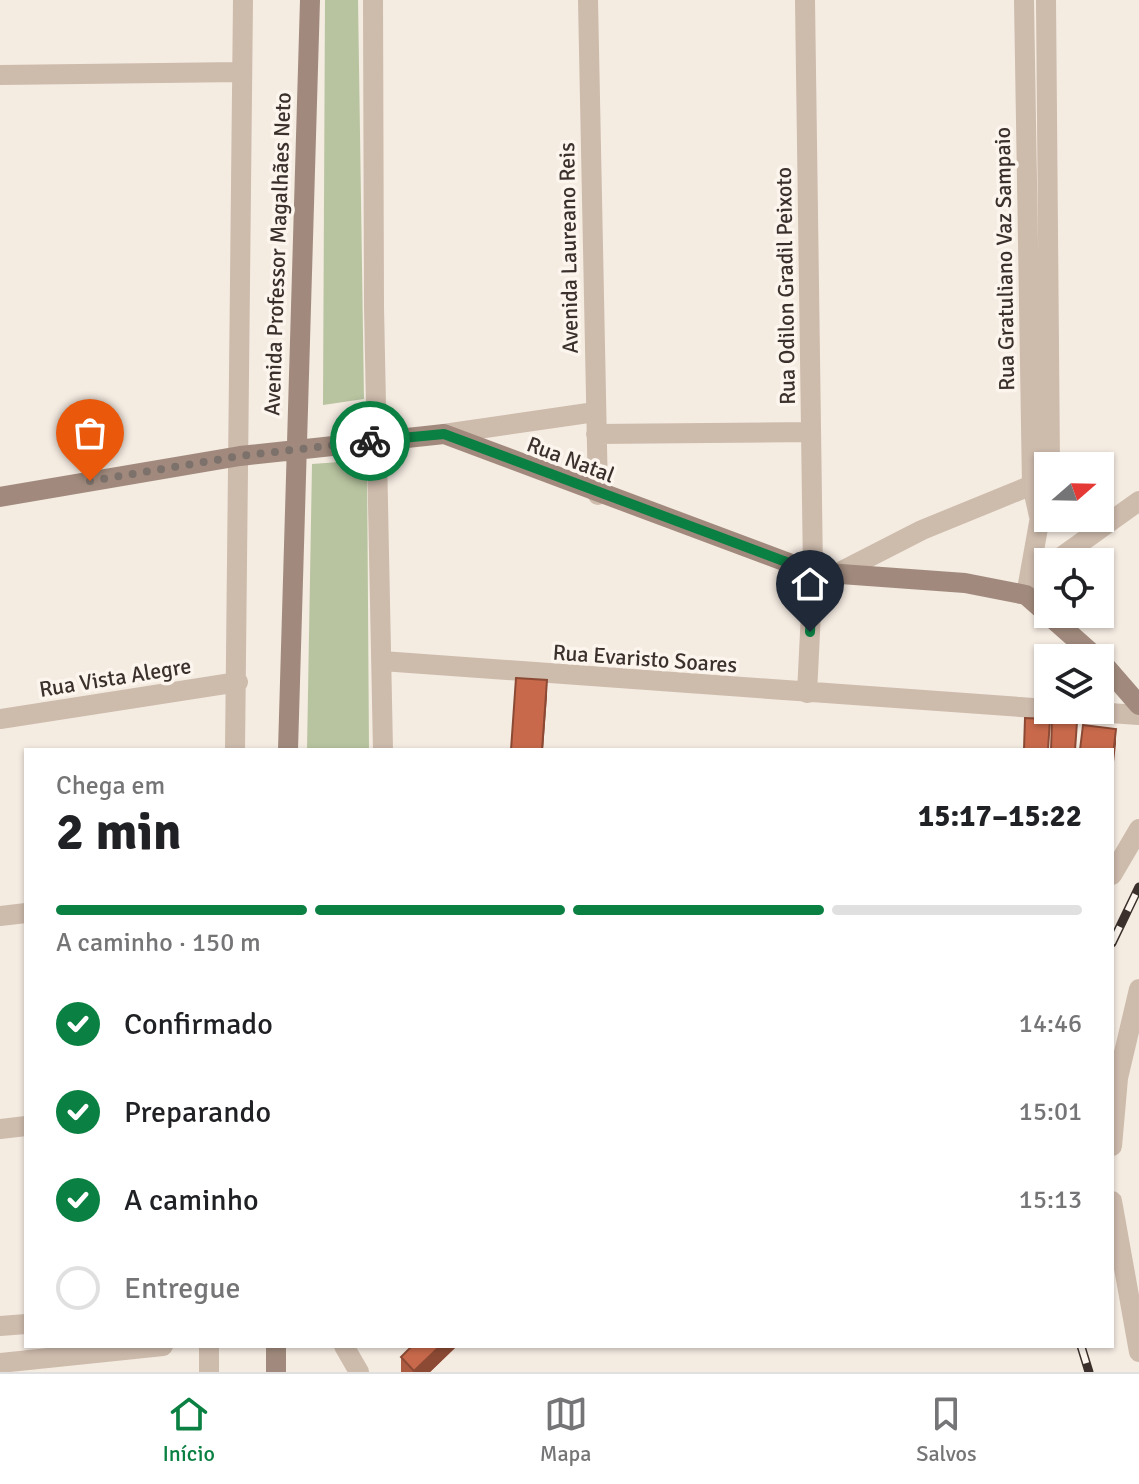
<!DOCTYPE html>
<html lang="pt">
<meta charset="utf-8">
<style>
:root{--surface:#fff;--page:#f6f6f6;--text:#202124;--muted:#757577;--line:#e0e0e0;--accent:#0b8043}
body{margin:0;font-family:Signika,sans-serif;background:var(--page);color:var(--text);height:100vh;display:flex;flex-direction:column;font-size:30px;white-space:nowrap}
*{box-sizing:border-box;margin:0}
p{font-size:26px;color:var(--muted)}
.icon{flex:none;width:44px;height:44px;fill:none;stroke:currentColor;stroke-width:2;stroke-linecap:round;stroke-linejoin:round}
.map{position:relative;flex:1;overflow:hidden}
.side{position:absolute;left:24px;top:748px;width:1090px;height:600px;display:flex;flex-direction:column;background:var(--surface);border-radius:0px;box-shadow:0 2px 6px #0004}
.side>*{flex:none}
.needle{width:52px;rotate:70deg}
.tools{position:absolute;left:1034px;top:452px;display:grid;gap:16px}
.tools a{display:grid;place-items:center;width:80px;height:80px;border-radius:0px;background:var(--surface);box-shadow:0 2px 6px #0004;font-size:40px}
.pin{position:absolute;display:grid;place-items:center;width:68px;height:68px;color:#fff;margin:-82px -34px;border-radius:50% 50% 50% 0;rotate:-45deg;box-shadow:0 0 8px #0007}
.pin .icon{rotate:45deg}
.courier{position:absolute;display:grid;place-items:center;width:80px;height:80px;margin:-40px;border:6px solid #0b8043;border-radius:50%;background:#fff;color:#222;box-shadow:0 2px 10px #0007}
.overview em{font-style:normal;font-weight:700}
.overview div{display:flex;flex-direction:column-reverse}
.overview{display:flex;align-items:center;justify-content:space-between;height:136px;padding:0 32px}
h1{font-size:52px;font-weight:700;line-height:60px}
.bar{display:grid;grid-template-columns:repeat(4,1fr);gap:12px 8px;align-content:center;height:96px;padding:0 32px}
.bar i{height:10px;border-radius:6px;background:var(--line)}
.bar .current{background:var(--accent)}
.bar p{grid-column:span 4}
ol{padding:0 32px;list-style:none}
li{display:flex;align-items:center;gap:24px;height:88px}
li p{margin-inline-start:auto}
li .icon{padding:8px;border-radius:50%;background:var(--accent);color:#fff;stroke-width:4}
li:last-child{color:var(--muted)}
li i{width:44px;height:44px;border:4px solid var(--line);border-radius:50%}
.tabs{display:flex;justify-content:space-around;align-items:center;height:112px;border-top:2px solid var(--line);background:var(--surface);font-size:22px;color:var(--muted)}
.tabs a{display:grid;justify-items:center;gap:4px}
.tabs .current{color:var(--accent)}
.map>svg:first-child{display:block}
</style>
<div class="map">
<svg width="1139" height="1372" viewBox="0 0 1139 1372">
<rect width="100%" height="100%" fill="#f4ebe1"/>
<path fill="#b8c4a0" d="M325,0H358L364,399L323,405Z
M367,460L369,750H307L312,464Z"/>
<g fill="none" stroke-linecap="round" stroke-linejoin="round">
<path stroke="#cdbbac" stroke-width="20" d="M373,0L374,307L383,750
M588,0L598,495
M805,0L813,572L807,693
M1024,0L1032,485L1039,516
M1046,0L1050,466
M0,75L241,72
M444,434L595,412
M596,434L811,432
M1054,562L1139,501
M838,573L922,530L1042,481
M1026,595L1042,506
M382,661L1048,709
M1066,710L1139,715
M0,719L238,682
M235,750L243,0
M1112,875L1139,829
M0,916L26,913
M0,1129L26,1126
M1112,1146L1118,1078L1139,989
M1112,1201L1139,1352
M0,1326L26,1324
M344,1346L359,1372
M0,1363L163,1346
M209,1372V1346"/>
<path stroke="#a18a7d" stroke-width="20" d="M0,497L240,456L444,434L813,572L965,583L1026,595L1097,658
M1100,660L1139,705
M288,750L310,0
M276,1372V1346"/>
<g stroke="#3b302b" stroke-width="9">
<path id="rail" d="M1112,943L1139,887
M1081,1346L1089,1372"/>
</g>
<use href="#rail" stroke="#fbf5ee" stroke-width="6" stroke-dasharray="18" stroke-linecap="butt"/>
</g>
<path fill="#ac5a40" d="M412,1346H457L430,1372H401V1357Z"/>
<path fill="#8c4a34" d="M547,680V696L543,750H542Z
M1116,729V744L1112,780V764Z
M440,1346H457L430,1372H414Z"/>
<path fill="#c8694b" stroke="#8c4a34" stroke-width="2" d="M516,678L547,680L542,750H511Z
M1025,718L1050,719L1048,750H1024Z
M1052,720L1077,722L1075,750H1051Z
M1083,725L1116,729L1112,764V750H1080Z
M412,1346H440L414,1371L401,1357Z"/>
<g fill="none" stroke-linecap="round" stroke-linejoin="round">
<path stroke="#7c716b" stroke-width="8" stroke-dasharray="0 14.4" d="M90,481L240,456L370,441"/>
<path stroke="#0b8043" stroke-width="10" d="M370,441L444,434L813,572L810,632"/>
</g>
<g text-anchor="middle" stroke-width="7" stroke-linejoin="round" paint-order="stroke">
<g font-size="22" fill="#3b302b" stroke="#fbf5ee">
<text transform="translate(568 248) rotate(-91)" y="8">Avenida Laureano Reis</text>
<text transform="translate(277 254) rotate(-88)" y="8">Avenida Professor Magalhães Neto</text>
<text transform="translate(1004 259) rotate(-91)" y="8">Rua Gratuliano Vaz Sampaio</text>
<text transform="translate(785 286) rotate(-91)" y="8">Rua Odilon Gradil Peixoto</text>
<text transform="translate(571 459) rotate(21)" y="8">Rua Natal</text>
<text transform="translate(645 658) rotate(4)" y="8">Rua Evaristo Soares</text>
<text transform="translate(115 677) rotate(-9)" y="8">Rua Vista Alegre</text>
</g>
</g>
</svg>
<div class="tools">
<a><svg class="needle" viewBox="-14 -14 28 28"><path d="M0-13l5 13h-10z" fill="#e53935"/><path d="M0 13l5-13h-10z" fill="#757577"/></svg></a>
<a><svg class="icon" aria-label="locate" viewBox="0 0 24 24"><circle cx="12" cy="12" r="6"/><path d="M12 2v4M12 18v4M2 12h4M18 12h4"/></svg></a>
<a><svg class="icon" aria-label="layers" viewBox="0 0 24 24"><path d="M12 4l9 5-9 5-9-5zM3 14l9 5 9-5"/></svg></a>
</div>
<div class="pin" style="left:90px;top:481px;background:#ea580c"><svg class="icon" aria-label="bag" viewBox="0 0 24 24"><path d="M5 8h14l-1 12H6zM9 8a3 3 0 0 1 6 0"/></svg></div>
<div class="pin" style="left:810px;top:632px;background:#1f2937"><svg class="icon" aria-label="home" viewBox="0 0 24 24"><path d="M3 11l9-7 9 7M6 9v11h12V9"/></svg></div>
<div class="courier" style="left:370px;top:441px"><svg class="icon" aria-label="bike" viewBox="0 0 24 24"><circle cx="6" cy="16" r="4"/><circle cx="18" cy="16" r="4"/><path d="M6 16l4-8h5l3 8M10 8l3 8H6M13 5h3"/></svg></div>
<section class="side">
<div class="overview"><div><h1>2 min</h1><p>Chega em</p></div><em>15:17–15:22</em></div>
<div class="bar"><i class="current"></i><i class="current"></i><i class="current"></i><i></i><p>A caminho · 150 m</p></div>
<ol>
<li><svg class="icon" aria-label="check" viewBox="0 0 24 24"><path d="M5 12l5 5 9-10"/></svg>Confirmado<p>14:46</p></li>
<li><svg class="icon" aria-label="check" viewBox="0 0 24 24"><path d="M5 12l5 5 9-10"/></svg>Preparando<p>15:01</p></li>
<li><svg class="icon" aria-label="check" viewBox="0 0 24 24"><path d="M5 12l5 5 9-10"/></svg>A caminho<p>15:13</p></li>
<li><i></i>Entregue</li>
</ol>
</section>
</div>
<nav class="tabs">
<a class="current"><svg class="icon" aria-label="home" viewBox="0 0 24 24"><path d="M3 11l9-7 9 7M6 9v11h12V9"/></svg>Início</a>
<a><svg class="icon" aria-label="map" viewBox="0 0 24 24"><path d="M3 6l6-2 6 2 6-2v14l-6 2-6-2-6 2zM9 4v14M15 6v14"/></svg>Mapa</a>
<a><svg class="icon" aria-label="saved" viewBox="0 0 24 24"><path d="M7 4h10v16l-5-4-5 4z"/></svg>Salvos</a>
</nav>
